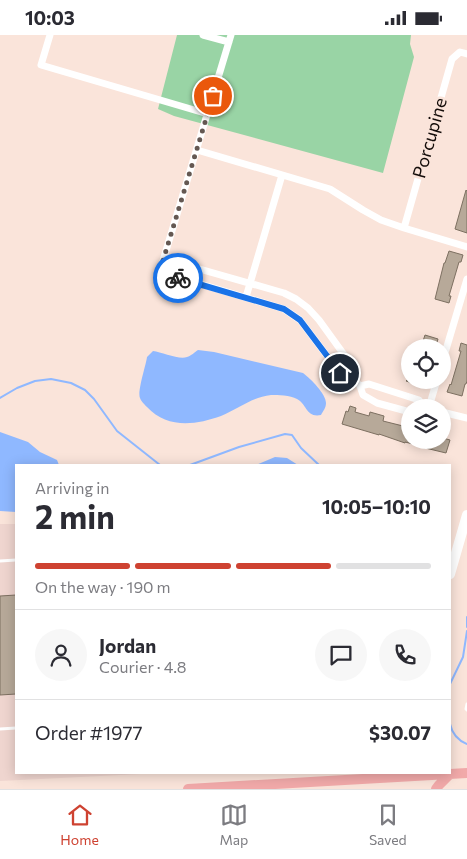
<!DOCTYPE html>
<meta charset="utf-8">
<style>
:root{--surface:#fff;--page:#f7f7f7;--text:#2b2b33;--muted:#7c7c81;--line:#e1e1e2;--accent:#ce4231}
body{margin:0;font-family:Commissioner,sans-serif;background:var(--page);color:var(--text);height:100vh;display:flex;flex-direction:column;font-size:19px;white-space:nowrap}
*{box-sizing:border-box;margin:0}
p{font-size:16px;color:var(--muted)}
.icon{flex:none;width:28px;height:28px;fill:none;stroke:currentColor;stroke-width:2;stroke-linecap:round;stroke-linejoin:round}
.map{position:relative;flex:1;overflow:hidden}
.sheet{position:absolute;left:15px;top:429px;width:436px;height:310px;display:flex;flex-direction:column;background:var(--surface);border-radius:0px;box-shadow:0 2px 12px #0003}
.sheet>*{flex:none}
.buttons{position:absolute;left:401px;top:304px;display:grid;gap:10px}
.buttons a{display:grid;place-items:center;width:50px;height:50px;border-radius:50%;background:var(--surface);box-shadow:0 2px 12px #0003;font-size:25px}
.pin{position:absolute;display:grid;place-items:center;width:42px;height:42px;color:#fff;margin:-21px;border:2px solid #fff;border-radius:50%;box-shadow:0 1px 5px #0007}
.courier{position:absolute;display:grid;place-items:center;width:50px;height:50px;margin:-25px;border:4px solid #1a73e8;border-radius:50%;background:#fff;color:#222;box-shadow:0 1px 6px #0007}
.summary em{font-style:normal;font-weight:700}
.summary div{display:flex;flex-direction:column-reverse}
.summary{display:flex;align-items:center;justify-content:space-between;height:85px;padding:0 20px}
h1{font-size:32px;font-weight:700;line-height:38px}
.bar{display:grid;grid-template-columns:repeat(4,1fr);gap:8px 5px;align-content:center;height:60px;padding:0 20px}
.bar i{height:6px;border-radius:4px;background:var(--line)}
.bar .active{background:var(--accent)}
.bar p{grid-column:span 4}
.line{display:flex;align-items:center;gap:12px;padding:0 20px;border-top:1px solid var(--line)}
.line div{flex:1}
.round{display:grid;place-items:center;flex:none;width:52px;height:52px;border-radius:26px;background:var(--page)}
.status{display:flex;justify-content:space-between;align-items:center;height:35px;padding:0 25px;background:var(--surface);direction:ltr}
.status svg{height:14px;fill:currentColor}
.tab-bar{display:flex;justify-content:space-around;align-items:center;height:70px;border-top:1px solid var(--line);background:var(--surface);font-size:14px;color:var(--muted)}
.tab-bar a{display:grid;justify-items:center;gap:2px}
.tab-bar .active{color:var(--accent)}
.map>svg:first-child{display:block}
</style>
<div class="status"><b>10:03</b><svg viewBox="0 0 49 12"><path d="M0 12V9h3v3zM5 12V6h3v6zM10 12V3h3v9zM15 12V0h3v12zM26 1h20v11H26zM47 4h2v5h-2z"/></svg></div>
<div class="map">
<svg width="467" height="754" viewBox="0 0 467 754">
<rect width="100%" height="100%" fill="#fae4da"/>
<path fill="#efd5cf" d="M0,489H16V738H161L0,746Z"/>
<path fill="#99d4a5" d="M177,0H411L410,9L414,22L383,138L174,81L158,74Z"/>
<path fill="#8fb8ff" d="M198,315L214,317L303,338C311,344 326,359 326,368C326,373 323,376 321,380C306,383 307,369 297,364C290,360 278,360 271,360C252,362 238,374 221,381C196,390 167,394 147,372C145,370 141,366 140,363C137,357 146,330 147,322L153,316C162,317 179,325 187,322C191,321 195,317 198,315Z
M0,397L28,407L40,417L57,425L59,430H16V477L0,476Z
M275,422L287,423L298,430H256Z"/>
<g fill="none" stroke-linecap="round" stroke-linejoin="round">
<path stroke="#8fb8ff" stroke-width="2" d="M0,363L17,353L35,346L51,344L71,348L85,355L94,364L117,396L160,430
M190,430L239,412L285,399L292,400L301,413L319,430
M467,582V592
M450,649L463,622L467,596
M450,689C452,698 457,705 467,709"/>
</g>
<path fill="#b7a999" stroke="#7d7061" d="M466,155L467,156V198L455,194Z
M449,216L463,220L461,227H459L449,261H451L449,268L435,264L444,228H445Z
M425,300L438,304L436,311L435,310L434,312H421Z
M461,308L467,310V346L466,349H465L462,361L447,357L450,349L451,350L461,316H459Z
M407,345H427L425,352L406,346Z
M350,371L356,373L355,377L369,381L370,377L384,381L383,386L403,391L404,387L410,388V405H442L443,403L450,405L446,418L417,411V410L405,407V408L379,399V400L342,389L346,376L348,377Z
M16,560V659L0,660V561Z"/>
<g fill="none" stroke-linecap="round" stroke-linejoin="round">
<path stroke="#fff" stroke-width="3" d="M0,526L16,525
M467,669L466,674L467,675
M0,694L16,693"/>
<path stroke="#fff" stroke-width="7" d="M50,0L41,30L208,79
M203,0L229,7
M197,115L330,154L363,175L381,185L404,193L467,212
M404,193L452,24L460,17L467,19
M172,232L177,242L284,274L300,285L340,338L352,342L353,332L319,285L308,273L296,264L284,258L182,229L172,232L162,229L231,0
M246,262L282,140
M442,328L467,244
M352,342L360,351L363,360L377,368L410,377
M360,351L369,349L419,365L424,372
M429,372L437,345
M442,377L467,383"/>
<path stroke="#fff" stroke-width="10" d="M450,539L467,480"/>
<path stroke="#f1a9a9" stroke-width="10" d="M188,754L467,738
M436,754L439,750L450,739"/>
</g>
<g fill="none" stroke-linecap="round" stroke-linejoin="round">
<path stroke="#645852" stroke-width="5" stroke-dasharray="0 9" d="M178,243L177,242L172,232L162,229L213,61"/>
<path stroke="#1a73e8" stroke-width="6" d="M178,243L284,274L300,285L340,338"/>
</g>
<g text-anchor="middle" stroke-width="5" stroke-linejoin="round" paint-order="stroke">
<g font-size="18" fill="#130c09" stroke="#fae4da">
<text transform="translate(430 103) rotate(-74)" y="6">Porcupine</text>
</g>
</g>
</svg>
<div class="buttons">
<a><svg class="icon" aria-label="locate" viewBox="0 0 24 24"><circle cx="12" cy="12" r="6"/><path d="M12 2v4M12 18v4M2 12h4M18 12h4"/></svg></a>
<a><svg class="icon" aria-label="layers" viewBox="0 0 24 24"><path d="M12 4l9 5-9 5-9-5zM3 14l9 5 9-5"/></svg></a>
</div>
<div class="pin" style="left:213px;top:61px;background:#ea580c"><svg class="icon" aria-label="bag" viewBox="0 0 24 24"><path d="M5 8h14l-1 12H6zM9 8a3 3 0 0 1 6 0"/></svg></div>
<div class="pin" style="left:340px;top:338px;background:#1f2937"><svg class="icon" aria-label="home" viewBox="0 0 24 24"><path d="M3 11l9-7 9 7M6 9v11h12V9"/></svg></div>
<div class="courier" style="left:178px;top:243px"><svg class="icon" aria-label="bike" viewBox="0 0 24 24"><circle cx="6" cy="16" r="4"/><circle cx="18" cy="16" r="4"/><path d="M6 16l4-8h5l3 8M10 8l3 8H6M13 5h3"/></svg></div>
<section class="sheet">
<div class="summary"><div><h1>2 min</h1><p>Arriving in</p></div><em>10:05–10:10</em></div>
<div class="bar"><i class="active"></i><i class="active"></i><i class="active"></i><i></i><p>On the way · 190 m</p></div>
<div class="line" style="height:90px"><a class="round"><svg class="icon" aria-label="person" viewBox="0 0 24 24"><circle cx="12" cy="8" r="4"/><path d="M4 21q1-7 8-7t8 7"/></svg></a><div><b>Jordan</b><p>Courier · 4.8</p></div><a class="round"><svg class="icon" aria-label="chat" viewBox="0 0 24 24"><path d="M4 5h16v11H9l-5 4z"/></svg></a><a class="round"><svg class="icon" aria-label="phone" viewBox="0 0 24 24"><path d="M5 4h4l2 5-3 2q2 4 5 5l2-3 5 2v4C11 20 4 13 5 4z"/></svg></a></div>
<div class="line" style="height:65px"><div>Order #1977</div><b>$30.07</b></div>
</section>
</div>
<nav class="tab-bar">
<a class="active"><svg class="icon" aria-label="home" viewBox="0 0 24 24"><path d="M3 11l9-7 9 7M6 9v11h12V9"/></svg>Home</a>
<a><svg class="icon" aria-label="map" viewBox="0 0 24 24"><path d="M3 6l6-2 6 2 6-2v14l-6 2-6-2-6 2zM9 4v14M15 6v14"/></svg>Map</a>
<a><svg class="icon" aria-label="saved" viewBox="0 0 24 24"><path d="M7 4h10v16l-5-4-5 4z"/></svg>Saved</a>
</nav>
